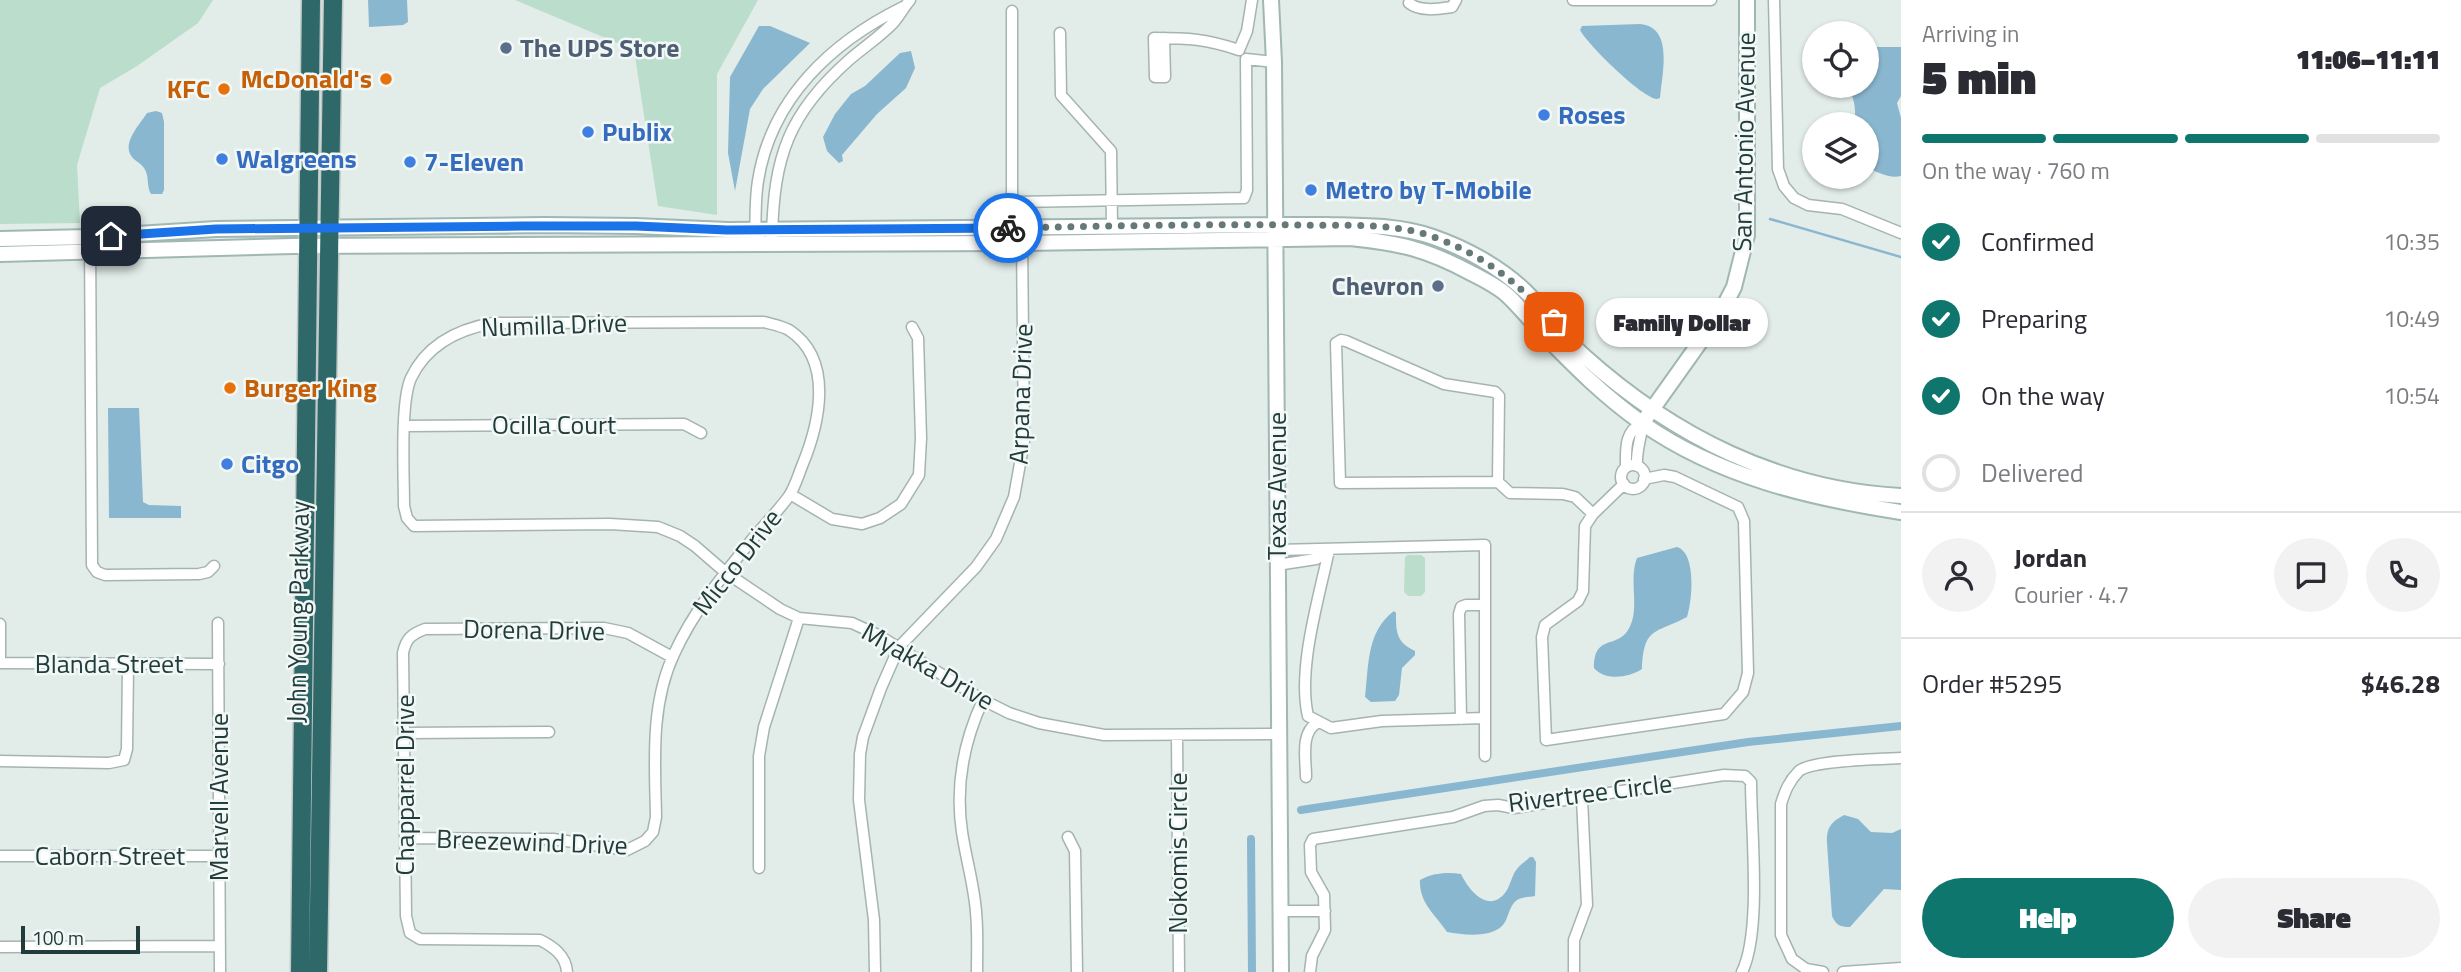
<!DOCTYPE html>
<meta charset="utf-8">
<style>
:root{--surface:#fff;--page:#f2f2f3;--text:#2b2b33;--muted:#7c7c81;--line:#e1e1e2;--accent:#0f766e}
body{margin:0;font-family:"Titillium Web",sans-serif;background:var(--page);color:var(--text);height:100vh;display:flex;flex-direction:column;font-size:26px;white-space:nowrap}
*{box-sizing:border-box;margin:0}
p{font-size:23px;color:var(--muted)}
.icon{flex:none;width:38px;height:38px;fill:none;stroke:currentColor;stroke-width:2;stroke-linecap:round;stroke-linejoin:round}
.map{position:relative;flex:1;overflow:hidden}
.sheet{display:flex;flex-direction:column;background:var(--surface);width:560px}
.sheet>*{flex:none}
.fabs{position:absolute;left:1802px;top:21px;display:grid;gap:14px}
.fabs a{display:grid;place-items:center;width:77px;height:77px;border-radius:50%;background:var(--surface);box-shadow:0 2px 5px #0004;font-size:35px}
.scale{position:absolute;left:21px;bottom:18px;width:119px;box-sizing:border-box;padding-left:7px;border:4px solid #223c3b;border-top:0;font-size:19px;line-height:24px;white-space:nowrap;color:#223c3b;-webkit-text-stroke:5px #f2f8f6;paint-order:stroke}
.pin{position:absolute;display:grid;place-items:center;width:60px;height:60px;color:#fff;margin:-30px;border-radius:14px;box-shadow:0 4px 10px #0006}
.courier{position:absolute;display:grid;place-items:center;width:70px;height:70px;margin:-35px;border:5px solid #1a73e8;border-radius:50%;background:#fff;color:#222;box-shadow:0 2px 9px #0007}
.bubble{position:absolute;height:49px;border-radius:24px;background:var(--surface);box-shadow:0 2px 5px #0004;font-size:23px;font-weight:800;line-height:49px;text-align:center}
.headline em{font-style:normal;font-weight:800}
.headline div{display:flex;flex-direction:column-reverse}
.headline{display:flex;align-items:center;justify-content:space-between;height:119px;padding:0 21px}
h1{font-size:46px;font-weight:800;line-height:52px}
.bar{display:grid;grid-template-columns:repeat(4,1fr);gap:10px 7px;align-content:center;height:84px;padding:0 21px}
.bar i{height:9px;border-radius:5px;background:var(--line)}
.bar .selected{background:var(--accent)}
.bar p{grid-column:span 4}
.line{display:flex;align-items:center;gap:18px;padding:0 21px;border-top:2px solid var(--line)}
.line div{flex:1}
.round{display:grid;place-items:center;flex:none;width:74px;height:74px;border-radius:37px;background:var(--page)}
ol{padding:0 21px;list-style:none}
li{display:flex;align-items:center;gap:21px;height:77px}
li p{margin-inline-start:auto}
li .icon{padding:7px;border-radius:50%;background:var(--accent);color:#fff;stroke-width:4}
li:last-child{color:var(--muted)}
li i{width:38px;height:38px;border:4px solid var(--line);border-radius:50%}
.cta{display:flex;gap:14px;margin-top:auto;padding:14px 21px}
.cta a{flex:1;height:80px;border-radius:42px;background:var(--accent);color:#fff;font-size:28px;font-weight:800;line-height:80px;text-align:center}
.cta a+a{background:var(--page);color:var(--text)}
main{display:flex;flex:1;min-height:0}
.map>svg:first-child{display:block}
</style>
<main>
<div class="map">
<svg width="1901" height="972" viewBox="0 0 1901 972">
<rect width="100%" height="100%" fill="#e2ece9"/>
<path fill="#bbddcb" d="M0,0H213L198,23L137,66L100,88L77,165L80,223L0,224Z
M515,0H758L717,74V215L658,206L634,50Z
M1408,555H1421L1425,558V592L1421,596H1408L1404,592L1405,557Z"/>
<path fill="#8ab7d0" d="M368,0H407L408,22L403,25L369,27Z
M1640,24C1674,27 1662,73 1660,98L1657,99C1642,98 1588,45 1580,30L1582,26Z
M759,26H770L810,43L763,89L750,109L735,191L728,153L730,77Z
M1867,42L1875,47H1901V96L1897,103L1901,118V176C1889,179 1878,172 1867,168V124H1853C1858,111 1853,98 1849,86H1867Z
M911,51L915,68L906,88L877,114L842,155L843,161L839,163L827,151L823,137L835,114L851,94L865,86L900,53Z
M156,111L162,113L164,122V190L162,194H151C146,186 150,177 144,168C141,163 135,161 132,157C121,144 140,124 147,113Z
M108,408H139L143,502L149,505L181,506V518H109Z
M1677,547C1697,553 1692,602 1687,617C1654,634 1644,627 1642,669C1628,678 1605,681 1594,668C1594,634 1616,649 1628,630C1641,610 1628,580 1637,558Z
M1394,611L1396,613C1396,632 1396,642 1415,651V655L1402,668L1399,695L1395,701L1371,702L1365,697C1369,666 1366,632 1394,611Z
M1844,815L1858,819L1871,832L1892,833L1901,829V890L1884,889L1850,927C1840,927 1836,925 1832,916L1827,843C1826,828 1831,822 1844,815Z
M1530,857H1533L1536,862L1535,896C1530,897 1523,897 1519,899C1510,903 1509,915 1505,922C1495,939 1464,935 1447,932C1435,914 1419,903 1420,880C1433,873 1446,872 1461,874C1470,893 1491,915 1507,890C1511,883 1512,875 1517,869C1521,864 1526,861 1530,857Z"/>
<g fill="none" stroke-linecap="round" stroke-linejoin="round">
<path stroke="#8ab7d0" stroke-width="2.5" d="M1770,219L1901,257"/>
<path stroke="#8ab7d0" stroke-width="8" d="M1301,810L1748,742L1901,726
M1251,839L1252,972"/>
<g stroke="#a5b4b1" stroke-width="13">
<path id="street" d="M1573,0H1711
M1774,0L1778,169L1784,186L1794,198L1808,205L1842,209L1901,233
M1409,3C1420,12 1438,9 1452,7L1456,0
M1012,11V202L1244,198L1247,190L1246,59L1274,62
M1060,33L1061,95L1111,151L1112,227
M1164,38L1165,77H1155L1154,38C1189,38 1206,39 1239,50L1247,31L1252,0
M755,234C756,216 755,198 758,181C771,98 832,42 903,7
M772,236C774,157 788,114 849,60C864,47 881,36 894,22C900,15 904,7 910,0
M90,237L92,565L97,572L105,575L199,574L208,572L214,566
M1341,340L1346,341L1444,384L1495,392L1499,396L1498,482L1340,483L1336,343Z
M405,426L684,424L701,433
M1621 477a12 12 0 1 1 24 0a12 12 0 1 1-24 0Z
M1637,466C1636,447 1642,439 1642,423
M1626,467C1626,449 1624,432 1642,423
M1498,482L1510,493L1563,494L1575,497L1593,514
M1624,484L1593,514L1585,526L1583,591L1578,601L1545,625L1542,637L1546,740L1724,714L1743,692L1748,673L1744,521L1738,507L1675,477L1664,475L1644,479
M790,494L832,519L862,524L880,518L901,504L919,475L921,438L918,338L912,327
M1277,550L1485,545V718L1382,721L1331,728L1308,716C1297,669 1319,598 1329,550
M1277,565L1316,559L1328,551
M218,623L220,972
M0,624V663
M0,663L219,664
M1461,719L1459,614L1461,607L1466,605H1485
M405,733L549,732
M1177,735L1179,972
M1485,756V718
M0,761L109,763L124,760L127,749L128,665
M1306,777C1306,759 1300,733 1317,723
M1068,837L1075,851L1077,972
M405,838L553,839L627,850L645,841L653,832L656,817C655,763 650,705 674,654C694,610 724,574 755,536C766,523 779,510 789,496C795,487 798,476 802,466C819,425 835,360 789,330C782,326 771,324 764,322L493,323C459,329 427,344 411,378C400,402 404,476 404,506L407,518L414,526L610,524L658,527L680,536L695,546L725,572L780,609L799,618L852,623L878,635L983,700L1009,713L1039,723L1104,735L1278,734
M0,856H220
M759,868V756L764,727L799,618
M1281,911H1325
M0,947L220,946
M567,972C566,956 554,947 540,940L420,939L410,933L406,916L403,653C406,638 412,634 425,629L604,628L628,633L672,657
M875,972L874,920L859,800L860,754L863,737L881,688L899,647L976,567L996,539L1014,497L1024,441L1022,239
M977,972C977,952 978,932 976,912C974,885 966,859 962,832C955,785 963,743 983,700
M1310,972L1312,956L1325,930L1324,895L1311,872L1310,845L1313,839L1453,817L1484,806L1498,805L1514,808L1724,775L1745,776L1751,782C1751,831 1762,931 1742,972
M1574,972V940L1587,905L1582,799
M1823,972L1806,969L1792,959L1781,935V804C1785,791 1789,781 1799,771C1812,760 1881,759 1901,758
M1843,972L1901,968"/>
</g>
<g stroke="#a0b7b4" stroke-width="18">
<path id="secondary" d="M1271,0L1274,62L1281,972
M0,239L90,237L216,229L545,225L636,226L727,230C880,229 1034,228 1188,226C1234,225 1280,225 1327,225C1362,226 1399,225 1433,237C1465,248 1500,267 1525,291C1546,311 1562,337 1584,356C1673,436 1781,490 1901,496
M0,254L293,246L1022,243L1350,238C1400,243 1426,249 1471,273C1483,279 1497,286 1507,295C1520,307 1531,321 1543,334C1574,366 1605,397 1642,423C1719,477 1810,498 1901,512
M1646,418L1720,314L1734,287L1747,235V0"/>
</g>
<g stroke="#c1c8c8" stroke-width="21">
<path id="highway" d="M300,972L311,0
M318,972L333,0"/>
</g>
<use href="#street" stroke="#fff" stroke-width="10"/>
<use href="#secondary" stroke="#fff" stroke-width="14"/>
<use href="#highway" stroke="#2e6868" stroke-width="18"/>
</g>
<g fill="none" stroke-linecap="round" stroke-linejoin="round">
<path stroke="#657a78" stroke-width="7" stroke-dasharray="0 12.6" d="M1008,228C1105,226 1203,224 1301,225C1344,226 1392,222 1434,237C1485,256 1518,283 1554,322"/>
<path stroke="#1a73e8" stroke-width="9" d="M111,236L216,229L523,226H636L727,230L1008,228"/>
</g>
<g fill="#5c6f8a" stroke="#f2f8f6" stroke-width="2.5">
<circle cx="506" cy="48" r="7"/>
<circle cx="1438" cy="286" r="7"/>
</g>
<g fill="#e8710a" stroke="#f2f8f6" stroke-width="2.5">
<circle cx="386" cy="79" r="7"/>
<circle cx="224" cy="89" r="7"/>
<circle cx="230" cy="388" r="7"/>
</g>
<g fill="#3f7fe0" stroke="#f2f8f6" stroke-width="2.5">
<circle cx="1544" cy="115" r="7"/>
<circle cx="588" cy="132" r="7"/>
<circle cx="222" cy="159" r="7"/>
<circle cx="410" cy="162" r="7"/>
<circle cx="1311" cy="190" r="7"/>
<circle cx="227" cy="464" r="7"/>
</g>
<g text-anchor="middle" stroke-width="5" stroke-linejoin="round" paint-order="stroke">
<g font-size="26" font-weight="bold" fill="#4e5e75" stroke="#f2f8f6" text-anchor="start">
<text x="520" y="57">The UPS Store</text>
<text x="1424" y="295" text-anchor="end">Chevron</text>
</g>
<g font-size="26" font-weight="bold" fill="#c56008" stroke="#f2f8f6" text-anchor="end">
<text x="372" y="88">McDonald's</text>
<text x="210" y="98">KFC</text>
<text x="244" y="397" text-anchor="start">Burger King</text>
</g>
<g font-size="26" font-weight="bold" fill="#366cbe" stroke="#f2f8f6" text-anchor="start">
<text x="1558" y="124">Roses</text>
<text x="602" y="141">Publix</text>
<text x="236" y="168">Walgreens</text>
<text x="424" y="171">7-Eleven</text>
<text x="1325" y="199">Metro by T-Mobile</text>
<text x="241" y="473">Citgo</text>
</g>
<g font-size="26" fill="#223c3b" stroke="#f2f8f6">
<text transform="translate(1744 142) rotate(-89)" y="9">San Antonio Avenue</text>
<text transform="translate(554 325) rotate(-2)" y="9">Numilla Drive</text>
<text transform="translate(1021 394) rotate(-88)" y="9">Arpana Drive</text>
<text x="554" y="434">Ocilla Court</text>
<text transform="translate(1277 486) rotate(-90)" y="9">Texas Avenue</text>
<text transform="translate(737 562) rotate(-52)" y="9">Micco Drive</text>
<text transform="translate(298 612) rotate(-89)" y="9">John Young Parkway</text>
<text transform="translate(534 630) rotate(1)" y="9">Dorena Drive</text>
<text x="109" y="673">Blanda Street</text>
<text transform="translate(928 666) rotate(30)" y="9">Myakka Drive</text>
<text transform="translate(405 785) rotate(-90)" y="9">Chapparrel Drive</text>
<text transform="translate(1590 793) rotate(-7)" y="9">Rivertree Circle</text>
<text transform="translate(219 797) rotate(-90)" y="9">Marvell Avenue</text>
<text transform="translate(532 842) rotate(2)" y="9">Breezewind Drive</text>
<text transform="translate(1178 853) rotate(-90)" y="9">Nokomis Circle</text>
<text x="110" y="865">Caborn Street</text>
</g>
</g>
</svg>
<div class="fabs">
<a><svg class="icon" aria-label="locate" viewBox="0 0 24 24"><circle cx="12" cy="12" r="6"/><path d="M12 2v4M12 18v4M2 12h4M18 12h4"/></svg></a>
<a><svg class="icon" aria-label="layers" viewBox="0 0 24 24"><path d="M12 4l9 5-9 5-9-5zM3 14l9 5 9-5"/></svg></a>
</div>
<div class="scale">100 m</div>
<div class="pin" style="left:1554px;top:322px;background:#ea580c"><svg class="icon" aria-label="bag" viewBox="0 0 24 24"><path d="M5 8h14l-1 12H6zM9 8a3 3 0 0 1 6 0"/></svg></div>
<div class="pin" style="left:111px;top:236px;background:#1f2937"><svg class="icon" aria-label="home" viewBox="0 0 24 24"><path d="M3 11l9-7 9 7M6 9v11h12V9"/></svg></div>
<div class="courier" style="left:1008px;top:228px"><svg class="icon" aria-label="bike" viewBox="0 0 24 24"><circle cx="6" cy="16" r="4"/><circle cx="18" cy="16" r="4"/><path d="M6 16l4-8h5l3 8M10 8l3 8H6M13 5h3"/></svg></div>
<div class="bubble" style="left:1596px;top:298px;width:172px">Family Dollar</div>
</div>
<section class="sheet">
<div class="headline"><div><h1>5 min</h1><p>Arriving in</p></div><em>11:06–11:11</em></div>
<div class="bar"><i class="selected"></i><i class="selected"></i><i class="selected"></i><i></i><p>On the way · 760 m</p></div>
<ol>
<li><svg class="icon" aria-label="check" viewBox="0 0 24 24"><path d="M5 12l5 5 9-10"/></svg>Confirmed<p>10:35</p></li>
<li><svg class="icon" aria-label="check" viewBox="0 0 24 24"><path d="M5 12l5 5 9-10"/></svg>Preparing<p>10:49</p></li>
<li><svg class="icon" aria-label="check" viewBox="0 0 24 24"><path d="M5 12l5 5 9-10"/></svg>On the way<p>10:54</p></li>
<li><i></i>Delivered</li>
</ol>
<div class="line" style="height:126px"><a class="round"><svg class="icon" aria-label="person" viewBox="0 0 24 24"><circle cx="12" cy="8" r="4"/><path d="M4 21q1-7 8-7t8 7"/></svg></a><div><b>Jordan</b><p>Courier · 4.7</p></div><a class="round"><svg class="icon" aria-label="chat" viewBox="0 0 24 24"><path d="M4 5h16v11H9l-5 4z"/></svg></a><a class="round"><svg class="icon" aria-label="phone" viewBox="0 0 24 24"><path d="M5 4h4l2 5-3 2q2 4 5 5l2-3 5 2v4C11 20 4 13 5 4z"/></svg></a></div>
<div class="line" style="height:91px"><div>Order #5295</div><b>$46.28</b></div>
<div class="cta"><a>Help</a><a>Share</a></div>
</section>
</main>
